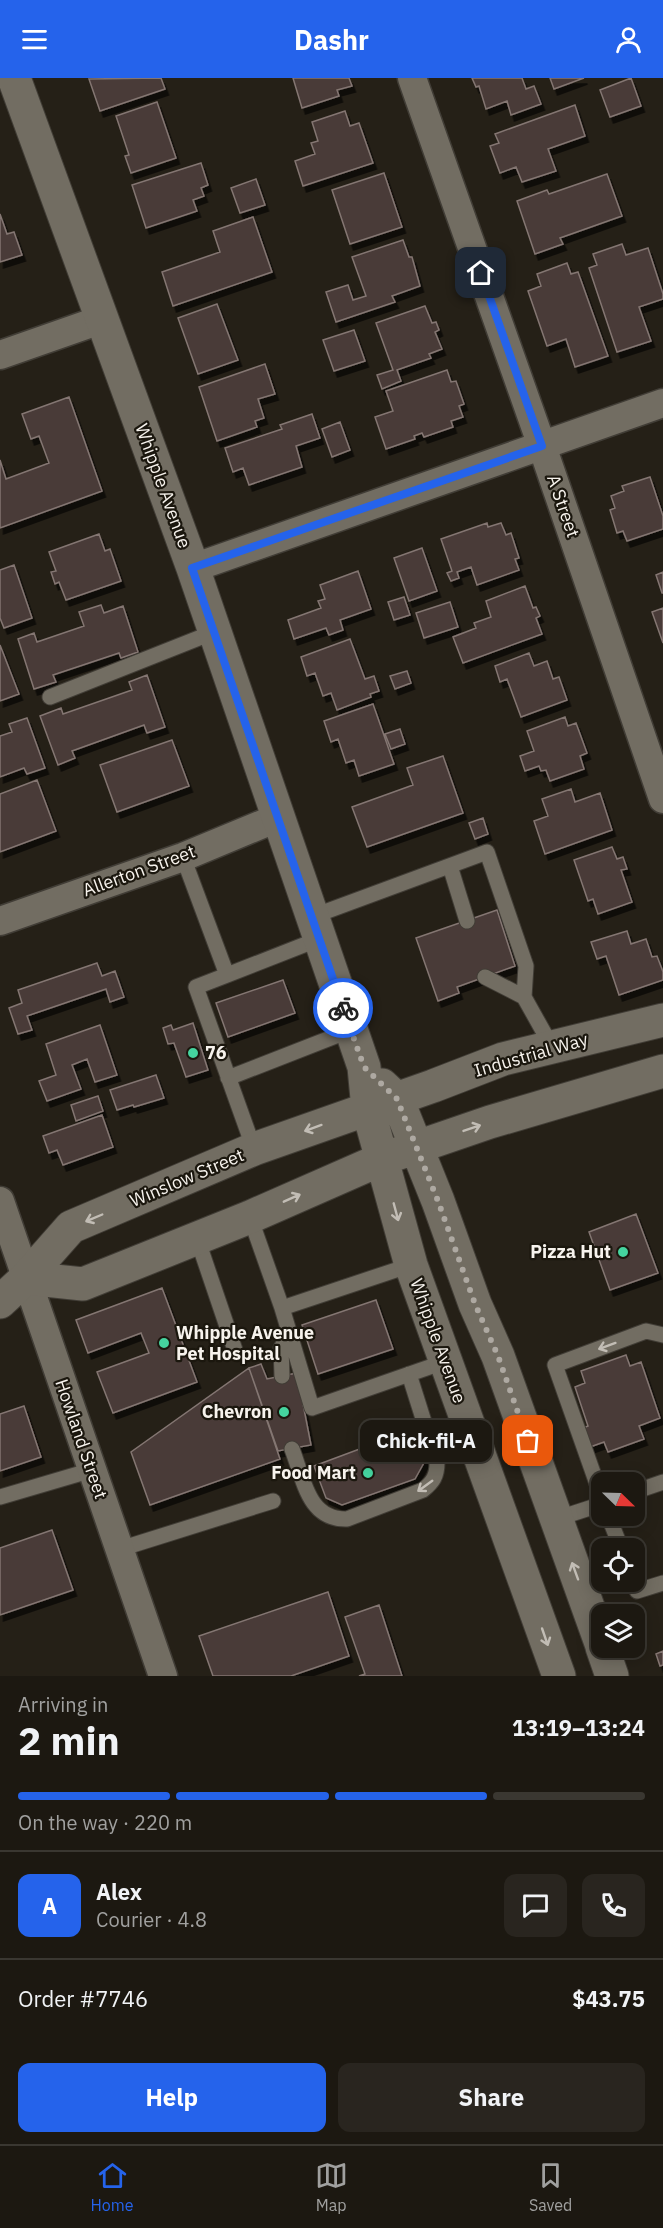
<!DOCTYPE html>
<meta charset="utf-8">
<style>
:root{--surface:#1c1811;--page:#29251f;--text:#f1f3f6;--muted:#a0a09f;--line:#3a3731;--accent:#2563eb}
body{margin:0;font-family:"IBM Plex Sans",sans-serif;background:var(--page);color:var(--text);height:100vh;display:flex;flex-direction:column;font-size:22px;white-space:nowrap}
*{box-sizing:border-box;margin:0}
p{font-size:20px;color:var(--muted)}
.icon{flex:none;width:33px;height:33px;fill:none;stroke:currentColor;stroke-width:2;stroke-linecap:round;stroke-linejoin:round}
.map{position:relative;height:1598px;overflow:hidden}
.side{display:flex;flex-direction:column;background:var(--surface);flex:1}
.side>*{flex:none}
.needle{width:39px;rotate:113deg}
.tools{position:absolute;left:591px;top:1394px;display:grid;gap:12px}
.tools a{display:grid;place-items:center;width:54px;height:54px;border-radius:12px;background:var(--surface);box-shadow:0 3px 15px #0003,0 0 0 2px var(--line);font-size:30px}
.pin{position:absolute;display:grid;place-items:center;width:51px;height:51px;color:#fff;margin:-26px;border-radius:12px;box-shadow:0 3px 9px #0006}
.courier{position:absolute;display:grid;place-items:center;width:60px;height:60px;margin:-30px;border:4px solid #2563eb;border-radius:50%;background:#fff;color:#222;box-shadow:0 2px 8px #0007}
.bubble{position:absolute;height:42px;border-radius:12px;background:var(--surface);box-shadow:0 3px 15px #0003,0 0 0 2px var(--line);font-size:20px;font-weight:700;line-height:42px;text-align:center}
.headline em{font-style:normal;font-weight:700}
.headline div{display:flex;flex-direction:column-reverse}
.headline{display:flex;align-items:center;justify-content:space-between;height:102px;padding:0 18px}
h1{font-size:39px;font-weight:700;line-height:45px}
.bar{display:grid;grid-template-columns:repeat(4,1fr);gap:9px 6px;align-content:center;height:72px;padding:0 18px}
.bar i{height:8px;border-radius:4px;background:var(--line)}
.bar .current{background:var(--accent)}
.bar p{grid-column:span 4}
.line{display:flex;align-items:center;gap:15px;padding:0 18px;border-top:2px solid var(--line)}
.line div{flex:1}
.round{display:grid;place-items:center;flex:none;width:63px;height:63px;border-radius:12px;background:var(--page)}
.button{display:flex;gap:12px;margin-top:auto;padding:12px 18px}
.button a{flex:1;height:69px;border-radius:12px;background:var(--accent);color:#fff;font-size:24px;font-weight:700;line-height:69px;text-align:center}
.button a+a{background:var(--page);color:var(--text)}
header{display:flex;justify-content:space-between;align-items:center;height:78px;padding:0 18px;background:var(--accent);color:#fff;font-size:27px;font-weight:700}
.tabs{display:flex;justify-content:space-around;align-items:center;height:84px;border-top:2px solid var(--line);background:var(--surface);font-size:16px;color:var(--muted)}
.tabs a{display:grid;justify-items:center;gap:3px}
.tabs .current{color:var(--accent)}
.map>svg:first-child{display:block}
</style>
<header><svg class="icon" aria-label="menu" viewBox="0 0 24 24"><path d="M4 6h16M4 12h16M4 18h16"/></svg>Dashr<svg class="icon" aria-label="person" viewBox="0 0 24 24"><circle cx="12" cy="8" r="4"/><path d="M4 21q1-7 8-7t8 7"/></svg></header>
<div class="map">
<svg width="663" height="1598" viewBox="0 0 663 1598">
<defs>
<filter id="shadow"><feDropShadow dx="3.5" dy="6" stdDeviation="0" flood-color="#0009"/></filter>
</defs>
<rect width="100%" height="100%" fill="#252017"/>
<path fill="#483b38" stroke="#847672" stroke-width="1.5" filter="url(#shadow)" d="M161,0L165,11L100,33L89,1Z
M293,0H349L352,8L337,12L339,18L302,30Z
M472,0H522L526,11L534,8L541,26L511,37L507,23L486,31L479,8L476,9Z
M550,0H584L554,11Z
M631,0L641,28L610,39L600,12Z
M157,24L176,80L131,95L125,78L129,77L116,38Z
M575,27L585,58L548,71L556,93L522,104L516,89L500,95L490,68L499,65L495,56Z
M345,33L350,48L359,45L373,85L303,108L295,83L315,76L311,65L318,63L312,44Z
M201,85L208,107L201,110L204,118L193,122L197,133L146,150L132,107Z
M384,95L402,149L350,166L332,112Z
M607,96L622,138L560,160L563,166L535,176L517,123L547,112L549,116Z
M256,101L265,127L240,135L231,110Z
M0,136L7,156L14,154L22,177L0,184Z
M253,139L272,194L173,228L162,194L220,174L213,153Z
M403,162L409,179H412L420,208L392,218L395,224L336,244L326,214L348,207L353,222L366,218L352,179Z
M622,166L626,177L648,170L663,216V221L639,229L651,263L617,274L589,190L597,187L593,176Z
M567,185L571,196L578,194L608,278L575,289L566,261L547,268L528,213L541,208L537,196Z
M217,226L238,282L198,296L178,240Z
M425,228L432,245L436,244L439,252L435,254L442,271L429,276L431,280L397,292L401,303L382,311L377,297L393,292L376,245Z
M354,252L365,283L334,293L323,262Z
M265,286L275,316L258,321L264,340L255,343L257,349L217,363L199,309Z
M447,292L451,304L456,303L464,326L459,328L463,339L451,343L453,349L424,359L422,355L414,358L415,361L386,371L375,339L393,333L386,313Z
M69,319L102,413L0,450V382L6,401L49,385L39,358L31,361L22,336Z
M312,336L320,360L296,368L302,389L249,407L243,390L233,394L225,370L282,351L280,347Z
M340,344L350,372L332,379L322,351Z
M650,399L663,438V451L627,463L623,453L617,455L610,432L615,430L611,418L624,413L622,408Z
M487,445L488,449L501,445L506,457L511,455L519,480L515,481L519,492L477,507L471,489L457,494L459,500L451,503L447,495L452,493L441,461Z
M99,456L105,473L110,471L121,503L66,522L59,504L55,506L51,494L56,493L49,474Z
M422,470L437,513L409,523L394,480Z
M14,487L32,540L4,550L0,540V492Z
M358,493L371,531L340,542L343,552L329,557L326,550L294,561L288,542L321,530L318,523L325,521L320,507Z
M663,494V515H662L656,497Z
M525,508L533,530L536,529L540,538L536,540L542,556L463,585L453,559L476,550L474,545L491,539L486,523Z
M404,519L410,537L394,542L388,524Z
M450,524L458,549L424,560L416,535Z
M101,527L104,535L123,528L138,574L121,580L119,575L53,597L56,604L34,611L18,561L34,555L37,564L84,548L79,534Z
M663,530V565L652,534Z
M350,561L365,601L374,598L379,613L370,616L371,619L337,632L331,615L323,618L315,595L307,598L301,579Z
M0,567L19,616L0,623Z
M529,575L534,588L547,583L553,601L559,599L567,622L521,639L507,601L500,604L495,588Z
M407,593L411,605L395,611L390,598Z
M147,597L165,649L147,655L144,647L72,673L75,680L58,687L40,638L61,630L63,636L132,612L129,604Z
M373,626L394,686L359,698L354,682L346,685L338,661L331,664L324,643Z
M565,639L568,648L576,645L587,675L580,678L584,691L550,703L546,692L541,693L539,688L525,693L520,678L534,673L527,653Z
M27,640L45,690L27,696L24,690L0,699V658L12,654L9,646Z
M400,651L405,666L391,671L385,656Z
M172,662L189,708L117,734L100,687Z
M443,678L463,735L367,769L352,729L413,707L407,690Z
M37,702L56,753L0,774V716Z
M571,711L575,724L600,715L612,752L545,776L534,743L548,738L542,721Z
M483,740L488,756L475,761L469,745Z
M612,769L617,781L623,779L627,791L621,792L632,824L598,836L593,821L588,823L574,782Z
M497,832L515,888L457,909L459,915L438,923L416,860Z
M627,853L631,866L646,861L652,879L657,878L663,894V902L619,917L606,878L597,881L591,864Z
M97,885L102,898L115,893L124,919L110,924L106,911L27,938L32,952L18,956L9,930L22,925L18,912Z
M283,902L295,935L228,959L216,925Z
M193,945L208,992L186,999L174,965L168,966L163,950L171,947L173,952Z
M100,947L117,997L95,1004L87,981L72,987L81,1011L47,1023L39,1003L56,997L46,966Z
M156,997L164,1020L134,1029L133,1027L117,1032L110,1012Z
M98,1018L103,1033L76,1043L71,1027Z
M102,1037L113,1069L63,1087L57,1072L49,1075L43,1058Z
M636,1136L658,1195L610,1212L589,1154Z
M162,1210L197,1304L113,1335L97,1294L149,1275L141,1255L88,1275L76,1242Z
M376,1222L393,1271L318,1296L302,1247Z
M626,1277L630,1288L641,1284L660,1340L639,1348L644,1361L608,1374L604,1364L590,1369L583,1350L588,1348L575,1309L585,1305L581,1293Z
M261,1286L267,1301L297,1295L311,1367L278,1373L249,1290Z
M249,1290L280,1381L150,1427L131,1374Z
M24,1328L41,1379L0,1393V1336Z
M391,1350L393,1358L414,1351L425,1383L415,1401L342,1427L326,1420L314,1388L365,1369L362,1361Z
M52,1452L73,1512L0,1537V1470Z
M328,1514L349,1578L291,1598H213L199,1558Z
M379,1527L402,1598H359L365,1596L345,1539Z
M663,1573V1587L660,1588L656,1576Z"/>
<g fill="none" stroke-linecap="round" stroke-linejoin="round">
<g stroke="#413d36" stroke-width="17">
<path id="lane" d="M50,619L214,554
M183,779L227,897L196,909L254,1071
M450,788L467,843
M311,839L487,774L526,888L524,919
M227,897L319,861
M485,899L524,919L552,969
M228,1000L351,952
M250,1139L282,1230L312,1330L444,1284
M197,1160L235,1272
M282,1230L411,1187
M282,1298L281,1270L290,1256
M292,1371C304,1402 308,1442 347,1441L423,1412C433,1404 437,1398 437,1385L409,1296
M634,1414L663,1404
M0,1419L92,1392
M602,1420L555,1287L646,1253L663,1257
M608,1437L621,1470
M556,1441L602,1426
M120,1471L273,1423
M633,1503L637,1513L663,1505"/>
</g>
<g stroke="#413d36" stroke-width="31">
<path id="street" d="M412,0L542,368L663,721
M0,277L103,241
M193,490L663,325
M0,843L183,779L277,740
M0,1123L163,1598"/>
</g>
<g stroke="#413d36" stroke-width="35">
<path id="secondary" d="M14,0L193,490L364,989L368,1031L411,1187L559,1598
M382,1007L397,1021L438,1123L475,1226L498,1278L602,1568
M26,1200L83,1206L250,1139L382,1081L490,1044L663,993
M0,1224L26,1200L71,1149L254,1071L433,1008L503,981L663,942
M602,1569L612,1598"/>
</g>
<use href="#lane" stroke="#726d62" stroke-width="15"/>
<use href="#street" stroke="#726d62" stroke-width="28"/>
<use href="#secondary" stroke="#726d62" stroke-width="33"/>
</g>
<defs><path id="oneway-shaft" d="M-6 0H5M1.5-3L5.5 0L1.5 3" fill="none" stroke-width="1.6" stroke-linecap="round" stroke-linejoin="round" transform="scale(1.5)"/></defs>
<g stroke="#c2bdb5">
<use href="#oneway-shaft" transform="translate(313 1050) rotate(160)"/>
<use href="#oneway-shaft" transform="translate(472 1050) rotate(-19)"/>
<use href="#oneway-shaft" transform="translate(292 1120) rotate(-24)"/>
<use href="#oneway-shaft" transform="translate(396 1134) rotate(75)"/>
<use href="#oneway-shaft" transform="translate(94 1140) rotate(157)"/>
<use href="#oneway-shaft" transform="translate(607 1268) rotate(160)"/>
<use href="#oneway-shaft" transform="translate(425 1408) rotate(144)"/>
<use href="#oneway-shaft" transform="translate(575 1493) rotate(-110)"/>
<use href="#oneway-shaft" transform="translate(545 1559) rotate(71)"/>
</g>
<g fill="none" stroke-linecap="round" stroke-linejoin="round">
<path stroke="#aea9a2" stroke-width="6" stroke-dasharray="0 10.8" d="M343,930L364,989L397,1021L438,1123L475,1226L498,1278L528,1363"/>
<path stroke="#2563eb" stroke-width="8" d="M343,930L192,490L542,368L481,195"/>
</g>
<g fill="#45d49f" stroke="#1b170e" stroke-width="2">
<circle cx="193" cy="975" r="6"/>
<circle cx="623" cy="1174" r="6"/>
<circle cx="164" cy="1265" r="6"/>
<circle cx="284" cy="1334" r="6"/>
<circle cx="368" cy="1395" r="6"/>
</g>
<g text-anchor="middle" stroke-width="4.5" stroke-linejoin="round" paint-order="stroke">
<g font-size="18" fill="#f7f3ed" stroke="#1b170e">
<text transform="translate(163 408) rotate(70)" y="6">Whipple Avenue</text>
<text transform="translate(563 428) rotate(71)" y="6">A Street</text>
<text transform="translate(139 793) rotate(-20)" y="6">Allerton Street</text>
<text transform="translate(531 977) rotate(-16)" y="6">Industrial Way</text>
<text transform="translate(187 1100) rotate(-23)" y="6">Winslow Street</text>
<text transform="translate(438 1263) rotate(70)" y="6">Whipple Avenue</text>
<text transform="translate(81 1361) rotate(71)" y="6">Howland Street</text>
</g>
<g font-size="18" font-weight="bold" fill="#f7f3ed" stroke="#1b170e" text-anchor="end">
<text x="205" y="981" text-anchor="start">76</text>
<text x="611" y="1180">Pizza Hut</text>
<text x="176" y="1261" text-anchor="start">Whipple Avenue<tspan x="176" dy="21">Pet Hospital</tspan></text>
<text x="272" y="1340">Chevron</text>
<text x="356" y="1401">Food Mart</text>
</g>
</g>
</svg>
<div class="tools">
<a><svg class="needle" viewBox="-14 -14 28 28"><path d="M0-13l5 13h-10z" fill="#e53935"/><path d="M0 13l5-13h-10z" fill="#a0a09f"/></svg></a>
<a><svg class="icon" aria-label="locate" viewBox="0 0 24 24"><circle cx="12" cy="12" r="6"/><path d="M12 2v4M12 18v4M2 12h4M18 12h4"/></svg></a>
<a><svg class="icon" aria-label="layers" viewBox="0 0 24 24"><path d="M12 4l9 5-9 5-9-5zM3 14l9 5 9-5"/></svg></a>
</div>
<div class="pin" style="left:528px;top:1363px;background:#ea580c"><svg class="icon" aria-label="bag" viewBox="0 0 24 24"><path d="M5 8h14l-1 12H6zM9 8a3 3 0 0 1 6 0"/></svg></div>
<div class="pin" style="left:481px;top:195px;background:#1f2937"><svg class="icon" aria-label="home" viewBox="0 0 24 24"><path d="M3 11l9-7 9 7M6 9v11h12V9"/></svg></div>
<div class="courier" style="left:343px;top:930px"><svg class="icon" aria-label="bike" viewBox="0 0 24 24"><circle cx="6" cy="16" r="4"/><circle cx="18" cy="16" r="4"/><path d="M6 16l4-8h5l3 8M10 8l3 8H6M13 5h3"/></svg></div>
<div class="bubble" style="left:360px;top:1342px;width:132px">Chick-fil-A</div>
</div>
<section class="side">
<div class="headline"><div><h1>2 min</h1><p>Arriving in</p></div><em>13:19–13:24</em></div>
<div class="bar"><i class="current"></i><i class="current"></i><i class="current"></i><i></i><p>On the way · 220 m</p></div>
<div class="line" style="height:108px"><b class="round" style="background:var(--accent);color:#fff">A</b><div><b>Alex</b><p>Courier · 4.8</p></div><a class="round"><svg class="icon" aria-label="chat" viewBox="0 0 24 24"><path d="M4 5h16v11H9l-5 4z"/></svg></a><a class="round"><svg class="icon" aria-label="phone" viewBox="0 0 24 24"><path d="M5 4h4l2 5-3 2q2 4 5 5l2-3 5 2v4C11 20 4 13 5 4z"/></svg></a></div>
<div class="line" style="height:78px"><div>Order #7746</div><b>$43.75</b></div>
<div class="button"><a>Help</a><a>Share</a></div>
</section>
<nav class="tabs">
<a class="current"><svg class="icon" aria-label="home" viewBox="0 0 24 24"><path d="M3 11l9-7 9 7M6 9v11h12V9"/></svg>Home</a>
<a><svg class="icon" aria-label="map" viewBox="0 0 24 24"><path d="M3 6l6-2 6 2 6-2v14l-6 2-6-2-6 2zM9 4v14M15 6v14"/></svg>Map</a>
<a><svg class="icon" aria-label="saved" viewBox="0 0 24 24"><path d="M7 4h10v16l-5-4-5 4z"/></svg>Saved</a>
</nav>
